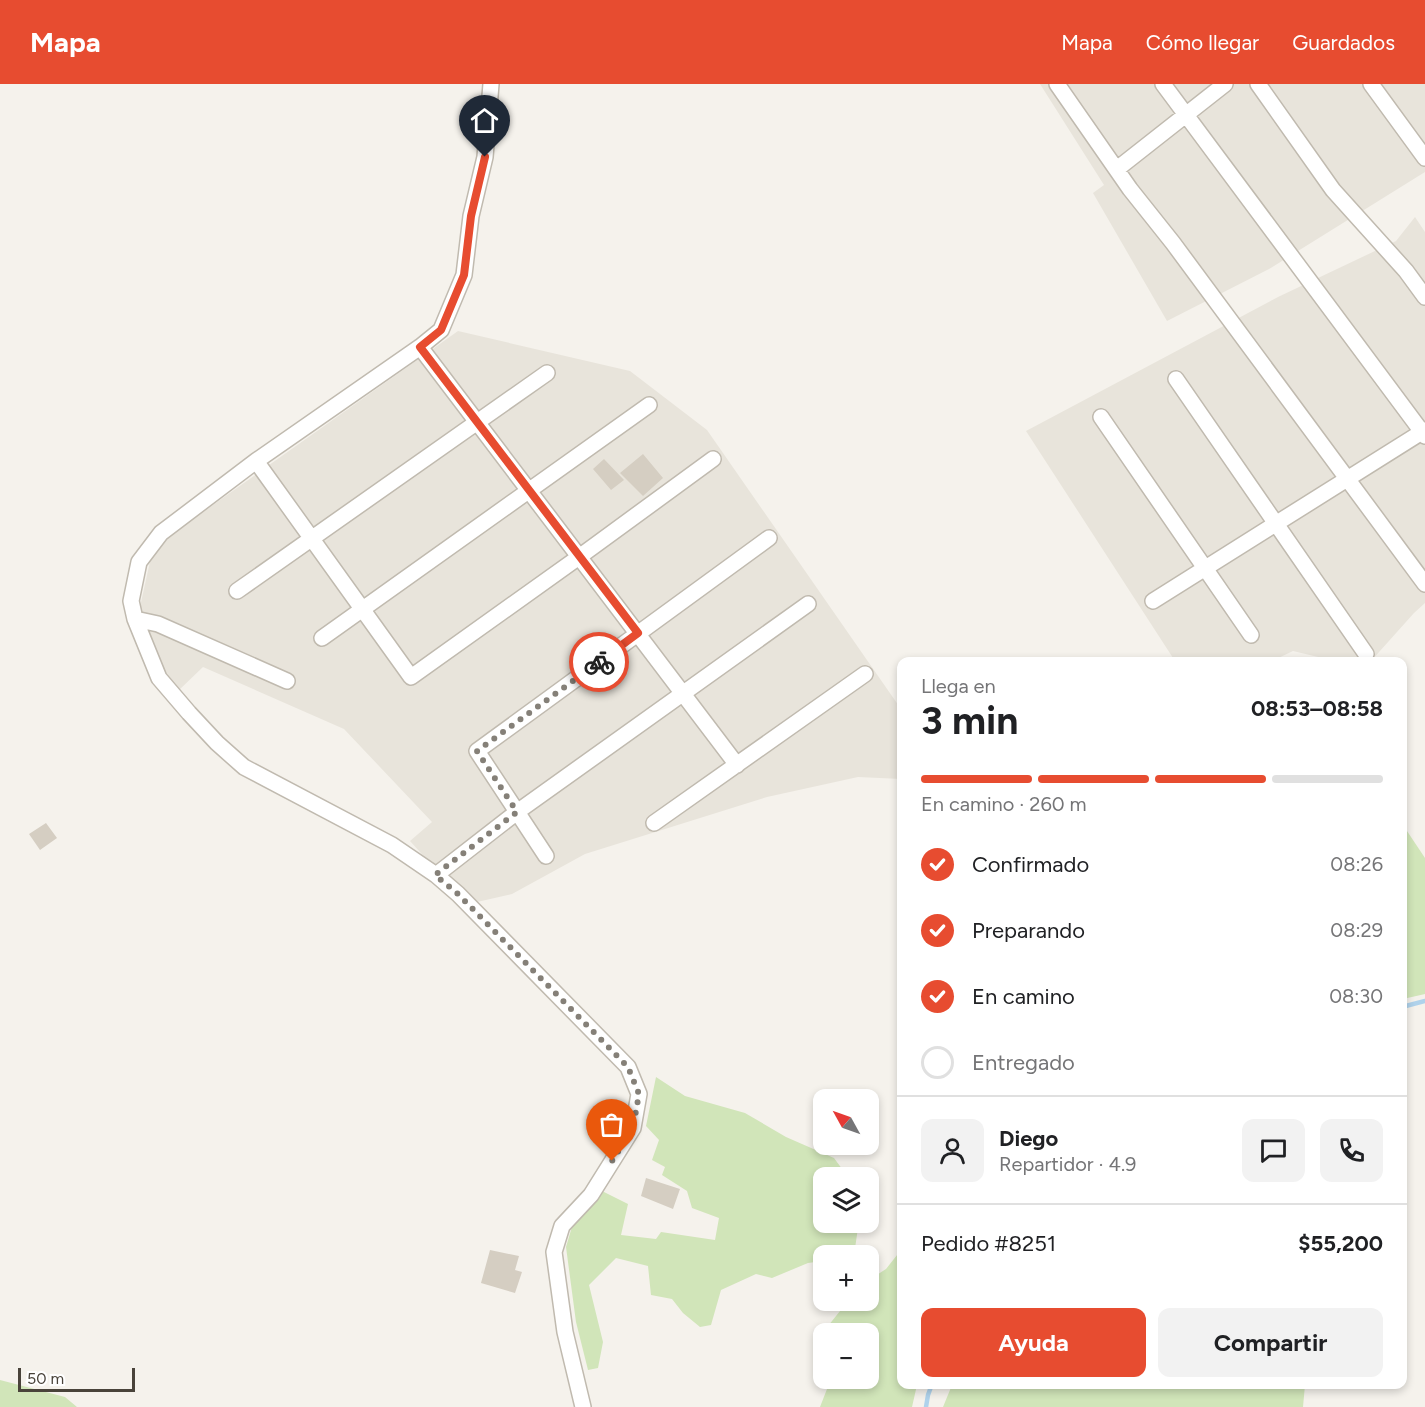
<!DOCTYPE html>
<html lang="es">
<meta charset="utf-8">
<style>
:root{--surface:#fff;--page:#f2f2f2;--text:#202124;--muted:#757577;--line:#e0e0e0;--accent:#e74c30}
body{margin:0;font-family:Figtree,sans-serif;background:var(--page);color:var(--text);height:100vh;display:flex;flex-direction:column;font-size:22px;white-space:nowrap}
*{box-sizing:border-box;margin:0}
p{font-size:20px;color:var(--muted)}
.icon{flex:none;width:33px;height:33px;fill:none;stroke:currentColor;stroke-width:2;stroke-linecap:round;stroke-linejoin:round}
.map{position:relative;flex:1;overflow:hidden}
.sheet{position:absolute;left:897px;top:573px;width:510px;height:732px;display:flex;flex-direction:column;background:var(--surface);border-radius:12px;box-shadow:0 3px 9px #0003}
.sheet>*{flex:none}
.needle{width:39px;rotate:310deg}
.controls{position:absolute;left:813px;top:1005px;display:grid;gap:12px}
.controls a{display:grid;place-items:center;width:66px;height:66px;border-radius:12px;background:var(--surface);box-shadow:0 3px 9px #0003;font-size:30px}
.scale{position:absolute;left:18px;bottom:15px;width:117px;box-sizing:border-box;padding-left:6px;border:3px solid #49433a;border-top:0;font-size:16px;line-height:21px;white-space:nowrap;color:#49433a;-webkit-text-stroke:4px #fff;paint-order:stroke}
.pin{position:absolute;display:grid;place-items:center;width:51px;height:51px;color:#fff;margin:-62px -26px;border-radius:50% 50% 50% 0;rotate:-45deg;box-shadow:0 0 6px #0007}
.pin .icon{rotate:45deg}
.courier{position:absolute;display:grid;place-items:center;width:60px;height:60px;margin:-30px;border:4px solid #e74c30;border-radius:50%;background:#fff;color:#222;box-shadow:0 2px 8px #0007}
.head em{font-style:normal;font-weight:700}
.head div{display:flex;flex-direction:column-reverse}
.head{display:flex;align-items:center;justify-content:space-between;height:102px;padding:0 24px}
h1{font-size:39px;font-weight:700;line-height:45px}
.bar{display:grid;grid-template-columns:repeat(4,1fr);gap:9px 6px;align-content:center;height:72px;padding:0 24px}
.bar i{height:8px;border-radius:4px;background:var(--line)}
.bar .on{background:var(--accent)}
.bar p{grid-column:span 4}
.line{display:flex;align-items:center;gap:15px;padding:0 24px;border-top:2px solid var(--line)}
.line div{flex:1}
.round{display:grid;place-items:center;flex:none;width:63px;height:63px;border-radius:12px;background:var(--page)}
ol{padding:0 24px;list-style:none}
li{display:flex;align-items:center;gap:18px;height:66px}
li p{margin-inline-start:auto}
li .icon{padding:6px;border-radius:50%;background:var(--accent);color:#fff;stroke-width:4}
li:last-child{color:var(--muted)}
li i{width:33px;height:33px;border:3px solid var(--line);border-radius:50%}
.primary-button{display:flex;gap:12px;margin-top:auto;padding:12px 24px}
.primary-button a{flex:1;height:69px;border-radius:12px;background:var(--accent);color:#fff;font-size:24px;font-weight:700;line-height:69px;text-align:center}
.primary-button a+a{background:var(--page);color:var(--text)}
header{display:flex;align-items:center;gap:36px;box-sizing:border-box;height:84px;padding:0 30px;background:var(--accent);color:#fff}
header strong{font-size:28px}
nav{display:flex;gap:33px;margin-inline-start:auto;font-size:21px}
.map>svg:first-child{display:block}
</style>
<header>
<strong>Mapa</strong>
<nav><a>Mapa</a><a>Cómo llegar</a><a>Guardados</a></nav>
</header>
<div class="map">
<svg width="1425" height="1323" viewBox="0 0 1425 1323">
<rect width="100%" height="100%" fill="#f5f2ec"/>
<path fill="#e8e4db" d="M1040,0H1425V88L1269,185L1167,237L1093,109L1104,101Z
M1415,133L1425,148V519L1414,529L1371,577H1335L1293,567L1272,577H1175L1026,347L1278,213L1396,157Z
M458,247L630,287L707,346L901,625V695L858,693L767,713L585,770L512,810L477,818L429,778L410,757L432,738L344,645L203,583L178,607L161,580L140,523L151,473L172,450Z"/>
<path fill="#d1e5b9" d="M1403,741L1425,774V910L1403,915Z
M656,993L685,1012L745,1029L786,1053L834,1074L848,1093L824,1094V1138L852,1139L858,1144L854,1171L824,1172L823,1177L808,1179L772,1194L756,1190L721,1206L711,1241L700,1243L683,1229L672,1215L651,1211L648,1182L616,1174L589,1201L603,1258L598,1284L588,1286L576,1238L566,1163L574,1136L602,1107L628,1120L621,1151L656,1155L661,1148L715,1156L719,1134L692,1124L687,1107L662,1091L665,1083L652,1076L659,1056L646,1042Z
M901,1166L902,1300L917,1301L912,1323H820L827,1305L826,1295L868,1294V1250L824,1249V1247L848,1217L868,1216L869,1196L886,1185Z
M0,1296L65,1313L77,1323H0Z
M952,1301V1300L1305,1301L1303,1323H943Z"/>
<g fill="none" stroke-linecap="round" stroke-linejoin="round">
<path stroke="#afd2eb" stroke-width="4.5" d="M1402,923L1425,917
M926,1323L928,1311L932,1300"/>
</g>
<path fill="#d5cec2" d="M643,370L663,394L643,412L620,389Z
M604,375L624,396L611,406L593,385Z
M46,739L57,754L40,766L29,750Z
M646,1094L680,1105L673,1125L641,1112Z
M490,1166L519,1172L515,1186L522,1188L515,1209L481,1199Z"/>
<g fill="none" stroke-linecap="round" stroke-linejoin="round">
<g stroke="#c0baaf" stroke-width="18">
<path id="street" d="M491,0L485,73L471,132L464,191L441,246L420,263L256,377L161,449L139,478L131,517L135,535L159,594L189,629L217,659L244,683L392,761L436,791L458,810L628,983L639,1010L633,1044L591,1111L562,1142L554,1168L565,1248L583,1323
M1057,0L1130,105L1173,159L1425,500
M1163,0L1425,352
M1258,0L1333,106L1406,187L1425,213
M1371,0L1425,74
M1117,85L1225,0
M420,263L737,681
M1176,295L1366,570
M1101,333L1251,551
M256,377L411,593L579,473L713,375
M237,507L547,289
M1153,517L1425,346
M135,535L158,540L287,597
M322,554L649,321
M654,739L865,590
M546,772L477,667L769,454
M436,791L517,728L808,520"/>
</g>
<use href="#street" stroke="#fff" stroke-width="15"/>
</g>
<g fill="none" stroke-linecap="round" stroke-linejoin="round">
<path stroke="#858078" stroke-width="6" stroke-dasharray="0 10.8" d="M599,578L477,667L517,728L435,791L458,810L628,983L639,1010L633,1044L612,1077"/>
<path stroke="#e74c30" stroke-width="8" d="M485,73L471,132L464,191L441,246L420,263L638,549L599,578"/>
</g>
</svg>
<div class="controls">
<a><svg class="needle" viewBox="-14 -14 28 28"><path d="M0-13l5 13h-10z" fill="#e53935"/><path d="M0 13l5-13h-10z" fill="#757577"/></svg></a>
<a><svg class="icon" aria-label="layers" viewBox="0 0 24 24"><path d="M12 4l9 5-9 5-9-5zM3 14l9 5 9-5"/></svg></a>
<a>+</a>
<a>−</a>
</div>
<div class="scale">50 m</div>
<div class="pin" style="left:612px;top:1077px;background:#ea580c"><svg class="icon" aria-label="bag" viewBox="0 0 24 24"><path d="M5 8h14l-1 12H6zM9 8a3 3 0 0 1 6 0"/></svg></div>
<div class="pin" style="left:485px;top:73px;background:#1f2937"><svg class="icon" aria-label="home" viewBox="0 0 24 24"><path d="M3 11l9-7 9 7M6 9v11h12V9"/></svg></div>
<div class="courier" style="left:599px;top:578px"><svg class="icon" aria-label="bike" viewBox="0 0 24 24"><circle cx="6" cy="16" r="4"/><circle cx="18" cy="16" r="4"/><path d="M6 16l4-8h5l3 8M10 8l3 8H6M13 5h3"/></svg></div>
<section class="sheet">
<div class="head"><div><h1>3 min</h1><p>Llega en</p></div><em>08:53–08:58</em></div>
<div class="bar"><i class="on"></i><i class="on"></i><i class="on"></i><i></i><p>En camino · 260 m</p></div>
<ol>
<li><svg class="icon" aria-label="check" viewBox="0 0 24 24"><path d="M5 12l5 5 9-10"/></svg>Confirmado<p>08:26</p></li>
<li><svg class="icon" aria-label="check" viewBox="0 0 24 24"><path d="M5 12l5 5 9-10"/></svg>Preparando<p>08:29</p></li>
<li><svg class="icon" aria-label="check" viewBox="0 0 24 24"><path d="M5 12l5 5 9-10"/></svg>En camino<p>08:30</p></li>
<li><i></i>Entregado</li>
</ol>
<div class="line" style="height:108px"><a class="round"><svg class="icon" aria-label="person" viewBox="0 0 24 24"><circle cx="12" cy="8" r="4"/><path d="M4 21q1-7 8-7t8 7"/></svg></a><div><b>Diego</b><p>Repartidor · 4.9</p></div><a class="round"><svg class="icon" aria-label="chat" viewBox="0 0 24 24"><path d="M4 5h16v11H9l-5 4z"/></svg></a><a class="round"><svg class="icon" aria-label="phone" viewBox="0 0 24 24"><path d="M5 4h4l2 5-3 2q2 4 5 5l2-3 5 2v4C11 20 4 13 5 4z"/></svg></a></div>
<div class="line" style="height:78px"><div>Pedido #8251</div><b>$55,200</b></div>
<div class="primary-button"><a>Ayuda</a><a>Compartir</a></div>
</section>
</div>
